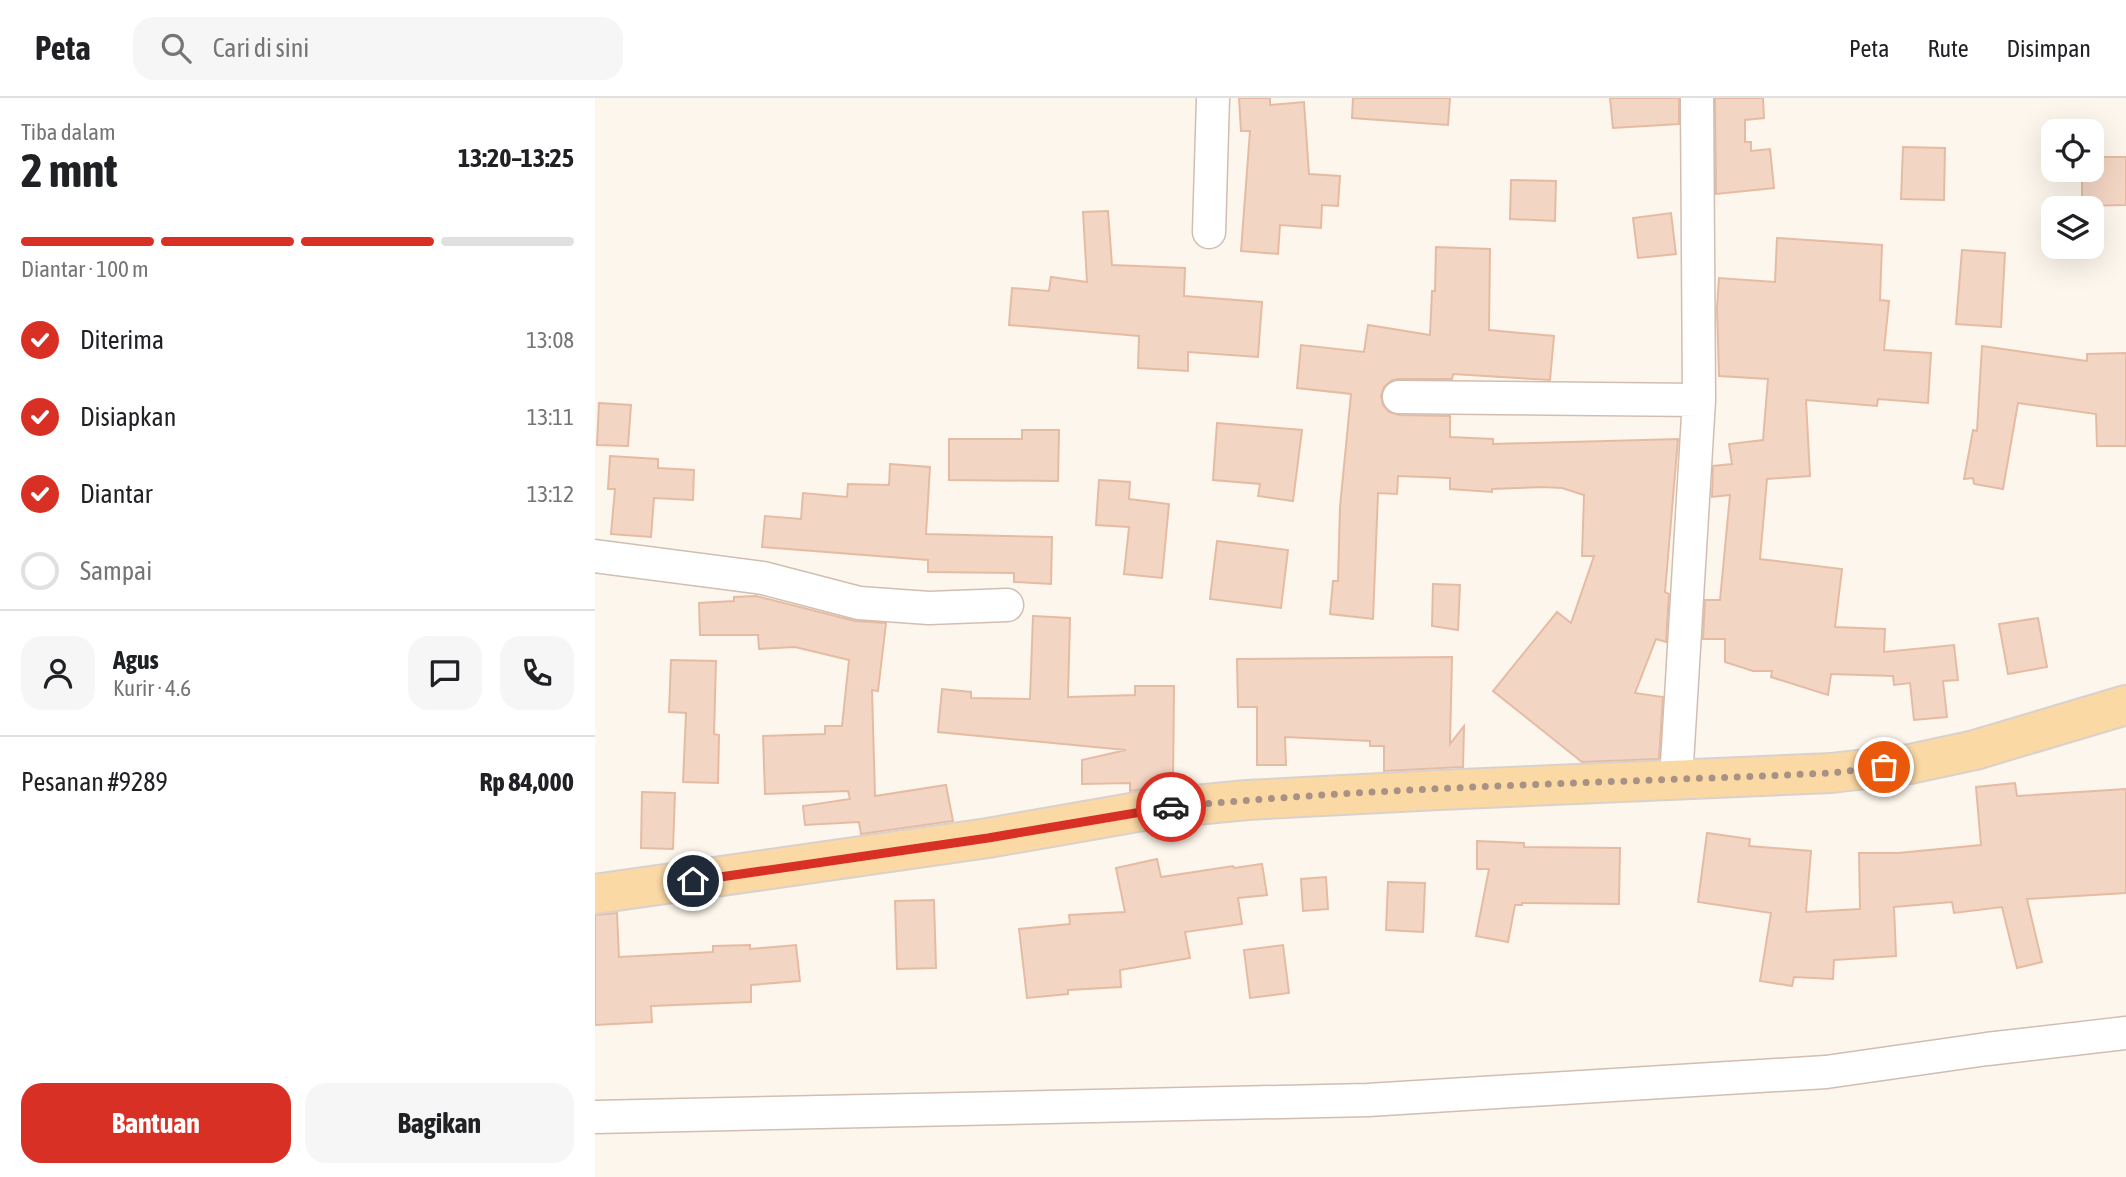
<!DOCTYPE html>
<html lang="id">
<meta charset="utf-8">
<style>
:root{--surface:#fff;--page:#f6f6f6;--text:#202124;--muted:#757577;--line:#e0e0e0;--accent:#d93025}
body{margin:0;font-family:"Asap Condensed",sans-serif;background:var(--page);color:var(--text);height:100vh;display:flex;flex-direction:column;font-size:26px;white-space:nowrap}
*{box-sizing:border-box;margin:0}
p{font-size:23px;color:var(--muted)}
.icon{flex:none;width:38px;height:38px;fill:none;stroke:currentColor;stroke-width:2;stroke-linecap:round;stroke-linejoin:round}
.map{position:relative;flex:1;overflow:hidden}
.details{display:flex;flex-direction:column;background:var(--surface);width:595px}
.details>*{flex:none}
.fabs{position:absolute;left:1446px;top:21px;display:grid;gap:14px}
.fabs a{display:grid;place-items:center;width:63px;height:63px;border-radius:14px;background:var(--surface);box-shadow:0 7px 28px #0002;font-size:35px}
.pin{position:absolute;display:grid;place-items:center;width:60px;height:60px;color:#fff;margin:-30px;border:4px solid #fff;border-radius:50%;box-shadow:0 2px 7px #0007}
.courier{position:absolute;display:grid;place-items:center;width:70px;height:70px;margin:-35px;border:5px solid #d93025;border-radius:50%;background:#fff;color:#222;box-shadow:0 2px 9px #0007}
.overview em{font-style:normal;font-weight:700}
.overview div{display:flex;flex-direction:column-reverse}
.overview{display:flex;align-items:center;justify-content:space-between;height:119px;padding:0 21px}
h1{font-size:46px;font-weight:700;line-height:52px}
.bar{display:grid;grid-template-columns:repeat(4,1fr);gap:10px 7px;align-content:center;height:84px;padding:0 21px}
.bar i{height:9px;border-radius:5px;background:var(--line)}
.bar .on{background:var(--accent)}
.bar p{grid-column:span 4}
.line{display:flex;align-items:center;gap:18px;padding:0 21px;border-top:2px solid var(--line)}
.line div{flex:1}
.round{display:grid;place-items:center;flex:none;width:74px;height:74px;border-radius:21px;background:var(--page)}
ol{padding:0 21px;list-style:none}
li{display:flex;align-items:center;gap:21px;height:77px}
li p{margin-inline-start:auto}
li .icon{padding:7px;border-radius:50%;background:var(--accent);color:#fff;stroke-width:4}
li:last-child{color:var(--muted)}
li i{width:38px;height:38px;border:4px solid var(--line);border-radius:50%}
.action{display:flex;gap:14px;margin-top:auto;padding:14px 21px}
.action a{flex:1;height:80px;border-radius:21px;background:var(--accent);color:#fff;font-size:28px;font-weight:700;line-height:80px;text-align:center}
.action a+a{background:var(--page);color:var(--text)}
header{display:flex;align-items:center;gap:42px;box-sizing:border-box;height:98px;padding:0 35px;background:var(--surface);border-bottom:2px solid var(--line)}
header strong{font-size:33px}
nav{display:flex;gap:38px;margin-inline-start:auto;font-size:24px}
.search{width:490px;height:63px;background:var(--page);display:flex;align-items:center;gap:18px;box-sizing:border-box;padding:0 24px;border-radius:21px;color:var(--muted);font-size:26px}
main{display:flex;flex:1;min-height:0}
.map>svg:first-child{display:block}
</style>
<header>
<strong>Peta</strong>
<div class="search"><svg class="icon" aria-label="search" viewBox="0 0 24 24"><circle cx="10" cy="10" r="6"/><path d="M15 15l6 6"/></svg>Cari di sini</div>
<nav><a>Peta</a><a>Rute</a><a>Disimpan</a></nav>
</header>
<main>
<section class="details">
<div class="overview"><div><h1>2 mnt</h1><p>Tiba dalam</p></div><em>13:20–13:25</em></div>
<div class="bar"><i class="on"></i><i class="on"></i><i class="on"></i><i></i><p>Diantar · 100 m</p></div>
<ol>
<li><svg class="icon" aria-label="check" viewBox="0 0 24 24"><path d="M5 12l5 5 9-10"/></svg>Diterima<p>13:08</p></li>
<li><svg class="icon" aria-label="check" viewBox="0 0 24 24"><path d="M5 12l5 5 9-10"/></svg>Disiapkan<p>13:11</p></li>
<li><svg class="icon" aria-label="check" viewBox="0 0 24 24"><path d="M5 12l5 5 9-10"/></svg>Diantar<p>13:12</p></li>
<li><i></i>Sampai</li>
</ol>
<div class="line" style="height:126px"><a class="round"><svg class="icon" aria-label="person" viewBox="0 0 24 24"><circle cx="12" cy="8" r="4"/><path d="M4 21q1-7 8-7t8 7"/></svg></a><div><b>Agus</b><p>Kurir · 4.6</p></div><a class="round"><svg class="icon" aria-label="chat" viewBox="0 0 24 24"><path d="M4 5h16v11H9l-5 4z"/></svg></a><a class="round"><svg class="icon" aria-label="phone" viewBox="0 0 24 24"><path d="M5 4h4l2 5-3 2q2 4 5 5l2-3 5 2v4C11 20 4 13 5 4z"/></svg></a></div>
<div class="line" style="height:91px"><div>Pesanan #9289</div><b>Rp 84,000</b></div>
<div class="action"><a>Bantuan</a><a>Bagikan</a></div>
</section>
<div class="map">
<svg width="1531" height="1079" viewBox="0 0 1531 1079">
<rect width="100%" height="100%" fill="#fdf6ec"/>
<path fill="#f3d5c3" stroke="#e6bba3" stroke-width="2" d="M644,0H675V7L709,4L714,76L745,78L743,108L727,107L726,130L685,127L683,156L646,153L655,33H646Z
M758,0H855L853,27L757,20Z
M1015,0H1084V26L1018,30Z
M1120,0H1168L1169,20L1150,22V44H1156V53L1175,51L1179,90L1121,96Z
M1308,49L1350,50L1349,102L1306,101Z
M1496,59H1531V107L1487,108V72H1496Z
M916,82L961,83L960,123L915,121Z
M513,113L517,167L590,170L589,198L667,204L663,259L593,254V273L543,270L544,238L414,227L417,190L454,193L456,179L492,184L488,114Z
M1076,115L1081,156L1043,160L1038,120Z
M1182,140L1287,147L1285,202L1294,203L1289,252L1336,255L1333,305L1283,301L1282,308L1211,302L1215,378L1172,381L1165,461L1247,471L1240,529L1290,531L1289,554L1359,547L1363,582L1348,583L1352,619L1319,622L1315,585L1299,587L1298,578L1236,576L1233,597L1176,579L1177,573H1158L1130,564V541H1108L1110,502H1125L1135,397L1117,399L1118,368L1137,366L1134,346L1168,342L1173,281L1124,278L1122,210L1124,180L1180,184Z
M841,149L895,151L894,232L959,238L955,282L858,276L857,281H803L796,283L789,289L786,298L788,307L794,314L804,317L855,318V339L898,341V346L1083,341L1070,494L1074,496L1071,544L1061,541L1040,595L1068,599L1064,661L987,664L898,593L962,514L976,525L999,458H987L989,397L967,390L947,389L897,391V394L855,391V380L803,378L802,396L783,395L778,521L735,516L738,483H743L745,409L756,296L702,290L706,247L769,254L773,227L835,237L837,193H840Z
M1367,152L1410,155L1406,229L1361,226Z
M1387,248L1492,263V256L1531,255V348H1502L1501,316L1423,305L1408,391L1379,386L1378,380L1369,381L1378,332L1382,333Z
M4,305L36,307L33,348L2,347Z
M622,325L707,332L698,403L663,398L665,386L618,382Z
M427,332H464L463,383L354,382V341H427Z
M15,358L63,361V370L99,372L98,402L59,400L56,439L16,436L20,391H13Z
M295,366L335,369L331,436L457,439L456,486L419,484V475L333,474V462L167,449L170,418L206,421L208,395L252,399L253,386L294,387Z
M504,382L535,384L534,401L574,406L567,480L529,476L534,429L501,427Z
M622,443L693,452L686,510L615,501Z
M838,486L865,487L863,532L837,528Z
M161,498L260,523L291,525L283,593L277,592L280,698L351,687L358,723L266,736L264,724L210,727L208,708L255,701L253,693L170,696L168,638L230,636V628H247L254,562L200,549L164,551L163,537H105L104,505L139,503V499Z
M438,518L475,520L473,599L540,597V588H579L578,687L535,693V685L487,686V662L531,652L343,634L347,591L376,594V600L435,601Z
M1443,520L1452,569L1413,576L1404,526Z
M857,559L855,646L869,628L868,669L789,673V648H775V643L690,639L691,667H662V609H643L642,561Z
M76,562L121,563L119,636L124,637L123,685L88,684L91,615L74,614Z
M1420,685L1422,698L1531,691V795L1432,801L1447,864L1422,870L1407,809L1359,815L1357,804L1299,809L1301,858L1239,862L1238,881L1199,879L1197,888L1165,883L1176,815L1103,804L1112,735L1155,741L1154,748L1216,753L1211,814L1265,811L1264,755H1303L1386,747L1381,689Z
M47,694L80,695L78,751L46,750Z
M882,743L929,745V749L1025,750L1024,806L927,805V807H920L913,844L881,838L894,771H882Z
M562,761L566,779L638,768L639,770L667,766L672,797L643,800L647,826L590,834L595,860L525,872L526,889L473,892V896L432,900L424,831L475,826L474,817L530,814L521,770Z
M731,779L733,811L708,813L706,781Z
M793,784L830,785L828,834L791,832Z
M339,802L341,870L302,871L300,803Z
M22,815L24,859L118,854V848L155,847V851L201,847L205,883L156,887V904L56,908L57,924L0,927V817Z
M688,847L694,895L655,900L649,852Z"/>
<g fill="none" stroke-linecap="round" stroke-linejoin="round">
<g stroke="#d1beb0" stroke-width="35">
<path id="minor" d="M614,134L618,0
M804,299L1104,302
M0,458L168,480L264,505L334,510L412,507
M1081,682L1104,302L1102,0
M0,1019L773,1002L1231,974L1392,951L1531,935"/>
</g>
<g stroke="#dad1cd" stroke-width="42">
<path id="major" d="M0,796L393,740L559,711L652,702L844,692L1236,675L1315,666L1380,652L1531,607"/>
</g>
<use href="#minor" stroke="#fff" stroke-width="32"/>
<use href="#major" stroke="#fbd9a5" stroke-width="38"/>
</g>
<g fill="none" stroke-linecap="round" stroke-linejoin="round">
<path stroke="#a89285" stroke-width="7" stroke-dasharray="0 12.6" d="M576,709C795,688 1017,685 1236,675L1289,669"/>
<path stroke="#d93025" stroke-width="9" d="M98,783L393,740L576,709"/>
</g>
</svg>
<div class="fabs">
<a><svg class="icon" aria-label="locate" viewBox="0 0 24 24"><circle cx="12" cy="12" r="6"/><path d="M12 2v4M12 18v4M2 12h4M18 12h4"/></svg></a>
<a><svg class="icon" aria-label="layers" viewBox="0 0 24 24"><path d="M12 4l9 5-9 5-9-5zM3 14l9 5 9-5"/></svg></a>
</div>
<div class="pin" style="left:1289px;top:669px;background:#ea580c"><svg class="icon" aria-label="bag" viewBox="0 0 24 24"><path d="M5 8h14l-1 12H6zM9 8a3 3 0 0 1 6 0"/></svg></div>
<div class="pin" style="left:98px;top:783px;background:#1f2937"><svg class="icon" aria-label="home" viewBox="0 0 24 24"><path d="M3 11l9-7 9 7M6 9v11h12V9"/></svg></div>
<div class="courier" style="left:576px;top:709px"><svg class="icon" aria-label="car" viewBox="0 0 24 24"><path d="M5 17H2v-5l4-1 3-4h7l3 4 3 1v5h-3M9 17h6M6 11h13"/><circle cx="7" cy="17" r="2"/><circle cx="17" cy="17" r="2"/></svg></div>
</div>
</main>
